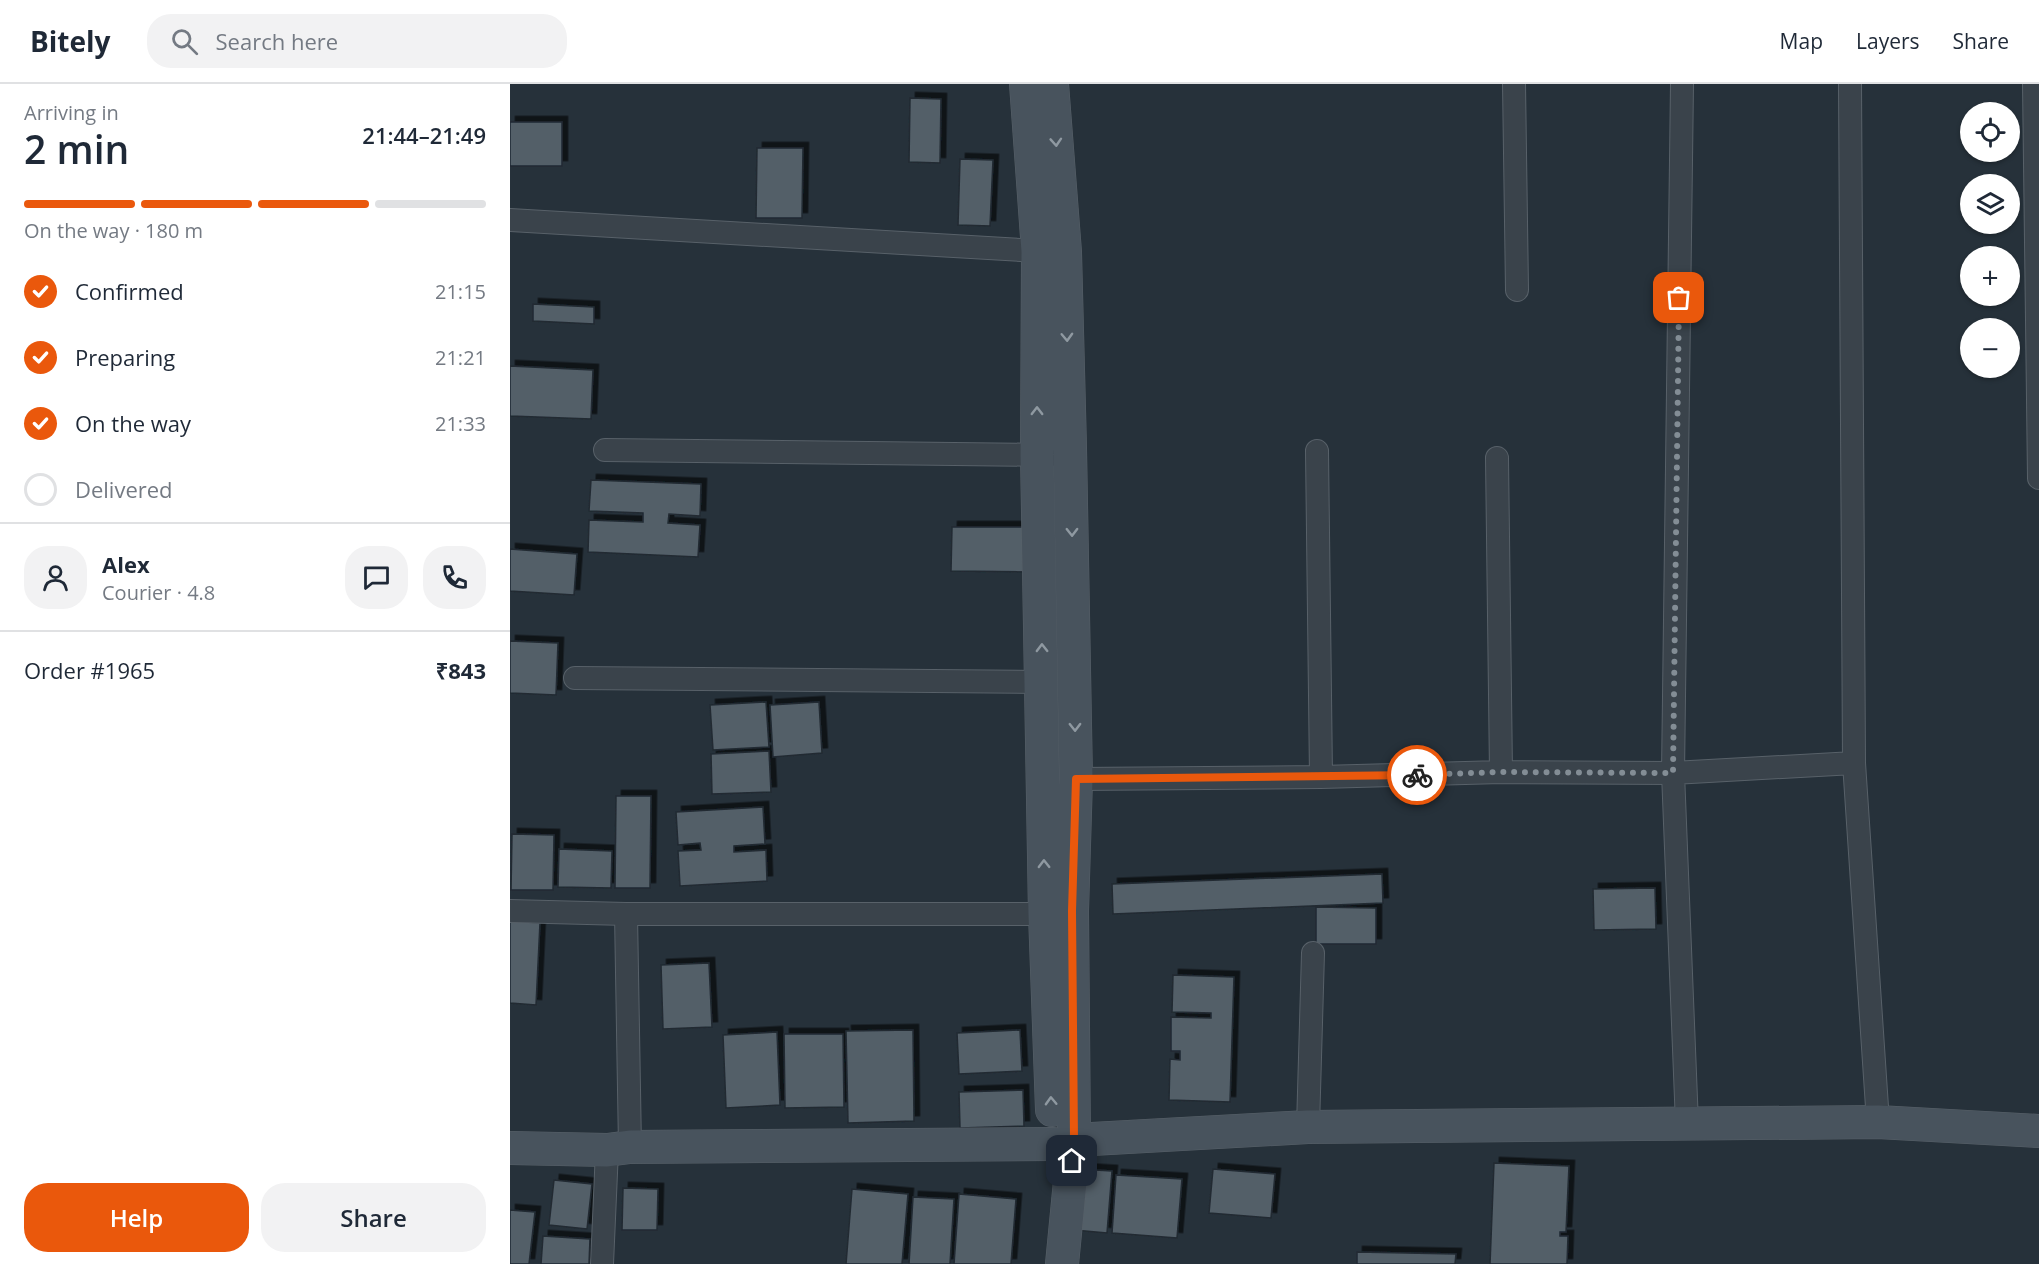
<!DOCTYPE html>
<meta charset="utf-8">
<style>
:root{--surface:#fff;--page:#f2f2f3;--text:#1f2937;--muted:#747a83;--line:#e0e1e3;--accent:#ea580c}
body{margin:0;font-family:"Open Sans",sans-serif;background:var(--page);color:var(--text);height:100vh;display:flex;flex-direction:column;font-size:22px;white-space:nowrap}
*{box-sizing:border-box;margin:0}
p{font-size:20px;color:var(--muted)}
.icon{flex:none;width:33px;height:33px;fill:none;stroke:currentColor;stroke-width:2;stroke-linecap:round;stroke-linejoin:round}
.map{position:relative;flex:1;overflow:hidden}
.panel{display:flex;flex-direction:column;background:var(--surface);width:510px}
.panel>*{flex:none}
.buttons{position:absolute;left:1450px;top:18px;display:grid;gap:12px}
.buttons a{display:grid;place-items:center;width:60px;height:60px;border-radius:50%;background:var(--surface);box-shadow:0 2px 4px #0004;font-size:30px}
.pin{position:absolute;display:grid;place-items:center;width:51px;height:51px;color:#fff;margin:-26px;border-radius:12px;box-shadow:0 3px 9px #0006}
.courier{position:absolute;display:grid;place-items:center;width:60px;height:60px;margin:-30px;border:4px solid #ea580c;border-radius:50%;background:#fff;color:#222;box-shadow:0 2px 8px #0007}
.head em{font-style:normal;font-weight:600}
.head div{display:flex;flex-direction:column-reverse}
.head{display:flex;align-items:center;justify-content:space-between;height:102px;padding:0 24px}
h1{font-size:39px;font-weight:600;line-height:45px}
.bar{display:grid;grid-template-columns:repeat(4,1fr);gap:9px 6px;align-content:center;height:72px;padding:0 24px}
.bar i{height:8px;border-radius:4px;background:var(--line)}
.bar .on{background:var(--accent)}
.bar p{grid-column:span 4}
.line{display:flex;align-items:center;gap:15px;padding:0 24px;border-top:2px solid var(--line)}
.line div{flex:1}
.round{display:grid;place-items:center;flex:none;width:63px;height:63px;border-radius:24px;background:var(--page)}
ol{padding:0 24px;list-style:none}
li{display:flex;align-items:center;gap:18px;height:66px}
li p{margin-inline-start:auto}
li .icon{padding:6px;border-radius:50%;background:var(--accent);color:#fff;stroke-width:4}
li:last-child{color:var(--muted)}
li i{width:33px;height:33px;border:3px solid var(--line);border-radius:50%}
.button{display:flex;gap:12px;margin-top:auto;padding:12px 24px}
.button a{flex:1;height:69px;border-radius:24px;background:var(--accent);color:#fff;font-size:24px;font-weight:600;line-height:69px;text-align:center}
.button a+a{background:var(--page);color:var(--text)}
header{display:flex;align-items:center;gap:36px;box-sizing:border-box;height:84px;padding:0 30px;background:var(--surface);border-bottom:2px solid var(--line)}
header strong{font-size:28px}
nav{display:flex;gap:33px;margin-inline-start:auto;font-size:21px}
.search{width:420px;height:54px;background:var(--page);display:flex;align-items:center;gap:15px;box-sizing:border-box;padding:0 21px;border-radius:24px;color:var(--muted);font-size:22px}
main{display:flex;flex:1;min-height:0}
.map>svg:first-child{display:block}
</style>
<header>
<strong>Bitely</strong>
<div class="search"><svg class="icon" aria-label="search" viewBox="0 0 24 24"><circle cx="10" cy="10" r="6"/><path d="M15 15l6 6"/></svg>Search here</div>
<nav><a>Map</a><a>Layers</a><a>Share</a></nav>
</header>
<main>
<section class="panel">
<div class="head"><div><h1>2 min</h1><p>Arriving in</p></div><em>21:44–21:49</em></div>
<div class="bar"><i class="on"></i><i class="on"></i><i class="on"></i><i></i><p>On the way · 180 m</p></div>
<ol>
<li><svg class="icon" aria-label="check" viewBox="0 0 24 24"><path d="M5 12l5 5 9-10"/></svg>Confirmed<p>21:15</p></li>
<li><svg class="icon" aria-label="check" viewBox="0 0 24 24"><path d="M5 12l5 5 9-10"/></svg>Preparing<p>21:21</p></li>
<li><svg class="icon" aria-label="check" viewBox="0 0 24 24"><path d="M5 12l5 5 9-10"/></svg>On the way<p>21:33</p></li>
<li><i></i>Delivered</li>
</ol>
<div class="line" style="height:108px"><a class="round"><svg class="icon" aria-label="person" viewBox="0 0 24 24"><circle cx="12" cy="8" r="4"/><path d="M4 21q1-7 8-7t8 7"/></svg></a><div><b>Alex</b><p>Courier · 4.8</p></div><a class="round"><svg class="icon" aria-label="chat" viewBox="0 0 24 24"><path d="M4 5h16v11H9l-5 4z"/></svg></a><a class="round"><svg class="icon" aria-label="phone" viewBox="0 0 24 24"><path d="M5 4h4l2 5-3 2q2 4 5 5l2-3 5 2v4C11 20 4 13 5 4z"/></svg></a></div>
<div class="line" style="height:78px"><div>Order #1965</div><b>₹843</b></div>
<div class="button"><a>Help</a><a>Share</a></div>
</section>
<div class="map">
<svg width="1529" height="1180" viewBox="0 0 1529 1180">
<defs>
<filter id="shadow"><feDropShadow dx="5.5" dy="-5.5" stdDeviation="0" flood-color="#0009"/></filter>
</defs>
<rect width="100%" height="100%" fill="#26313a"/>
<path fill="#525e68" stroke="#212a32" stroke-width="1.5" filter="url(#shadow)" d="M400,14L431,15L430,79L399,78Z
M0,38H52V82H0Z
M247,64H293L292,134H246Z
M450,75L483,76L480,142L448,141Z
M23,220L84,223V240L23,237Z
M0,282L83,286L81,335L0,332Z
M81,396L191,400L190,432L159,430L158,439L190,441L188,473L78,468L79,436L133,438V429L79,427Z
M442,443H520L519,488L441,487Z
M0,465L67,470L64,511L0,507Z
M0,557L48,559L46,611L0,609Z
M256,618L259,663L203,666L200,621Z
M309,618L312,669L263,673L260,621Z
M259,667L261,708L202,710L201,670Z
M106,712H141L140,804H105Z
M253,723L255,760L224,762V768L256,766L257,797L170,802L168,767L191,766L190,759L168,761L166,728Z
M2,750L44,751L43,806H1Z
M49,765L102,767L101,804L48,803Z
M872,790L873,819L603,830L602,800Z
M1145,804L1146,845L1084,846L1083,805Z
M806,823L866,824V860H806Z
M0,837L30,839L26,921L0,919Z
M199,879L202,943L153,945L151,881Z
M663,891L724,893L720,1018L659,1016L660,975L670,976V967H661V933L701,934V929L662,928Z
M403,946L404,1037L338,1039L336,947Z
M510,946L512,987L449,990L447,949Z
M267,948L270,1021L216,1024L213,951Z
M274,950H333L334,1023L275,1024Z
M513,1006L514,1042L450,1044L449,1008Z
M984,1079L1059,1082L1056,1148H1050V1152H1058L1057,1180H980Z
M569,1085L602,1087L597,1149L564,1146Z
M703,1085L765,1090L761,1134L699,1129Z
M606,1091L672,1095L667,1154L602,1149Z
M44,1096L82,1100L77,1145L39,1141Z
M113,1104L148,1105L147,1146H112Z
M342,1105L398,1110L392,1180H336Z
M449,1110L506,1115L501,1180H444Z
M403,1113L444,1115L440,1180H399Z
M0,1126L25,1128L19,1180H0Z
M33,1152L80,1155L79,1180H31Z
M847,1168L946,1170L945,1180H847Z"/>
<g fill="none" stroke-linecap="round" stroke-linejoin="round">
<g stroke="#586169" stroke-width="24">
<path id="street" d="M1004,0L1007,206
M1172,0L1163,689L1177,1040
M1340,0L1344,679L1368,1038
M1524,0L1529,394
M0,136L528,167
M95,366L541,371
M807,367L811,693
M987,374L991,688
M65,594L533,598
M566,695L811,693L991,688L1163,689L1344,679
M0,827L116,830
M798,1043L803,869
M120,1063L116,830H535
M92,1180L97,1066"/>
</g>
<g stroke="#586169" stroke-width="34">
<path id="secondary" d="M516,0L528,167L527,371L535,830L542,1026
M542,0L555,168L560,364L566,695L562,827L564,1056L552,1180
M564,1056L798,1043L1368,1038L1529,1047
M0,1064L97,1066L120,1063L543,1060"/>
</g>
<use href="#street" stroke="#3a434b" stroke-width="22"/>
<use href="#secondary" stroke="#48535d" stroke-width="33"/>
</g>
<defs><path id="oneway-chevron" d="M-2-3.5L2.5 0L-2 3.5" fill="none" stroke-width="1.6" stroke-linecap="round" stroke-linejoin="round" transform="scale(1.5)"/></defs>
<g stroke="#8f99a1">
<use href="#oneway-chevron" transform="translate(546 58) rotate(86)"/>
<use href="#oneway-chevron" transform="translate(557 253) rotate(88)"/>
<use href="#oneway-chevron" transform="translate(527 327) rotate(-90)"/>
<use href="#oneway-chevron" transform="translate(562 448) rotate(89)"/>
<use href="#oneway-chevron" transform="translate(532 564) rotate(-91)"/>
<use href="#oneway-chevron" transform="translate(565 643) rotate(89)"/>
<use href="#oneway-chevron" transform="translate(534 780) rotate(-91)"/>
<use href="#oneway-chevron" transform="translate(541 1017) rotate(-92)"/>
</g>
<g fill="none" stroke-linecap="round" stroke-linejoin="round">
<path stroke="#838d95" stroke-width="6" stroke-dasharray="0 10.8" d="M907,691L991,688L1163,689L1169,214"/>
<path stroke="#ea580c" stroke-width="8" d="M562,1077L564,1056L562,827L566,695L907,691"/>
</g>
</svg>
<div class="buttons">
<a><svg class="icon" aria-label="locate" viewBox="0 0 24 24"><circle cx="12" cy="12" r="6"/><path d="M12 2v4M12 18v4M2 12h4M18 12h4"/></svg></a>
<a><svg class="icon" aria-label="layers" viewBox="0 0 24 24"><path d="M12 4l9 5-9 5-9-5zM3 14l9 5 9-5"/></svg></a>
<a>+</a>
<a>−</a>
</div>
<div class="pin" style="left:1169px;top:214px;background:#ea580c"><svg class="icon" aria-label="bag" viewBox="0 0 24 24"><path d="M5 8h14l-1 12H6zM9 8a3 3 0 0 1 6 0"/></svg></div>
<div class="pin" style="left:562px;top:1077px;background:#1f2937"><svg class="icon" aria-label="home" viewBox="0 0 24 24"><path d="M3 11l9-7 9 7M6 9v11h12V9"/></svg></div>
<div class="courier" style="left:907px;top:691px"><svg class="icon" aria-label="bike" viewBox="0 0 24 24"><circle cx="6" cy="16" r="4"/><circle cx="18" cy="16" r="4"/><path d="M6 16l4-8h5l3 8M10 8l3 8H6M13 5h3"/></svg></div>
</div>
</main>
